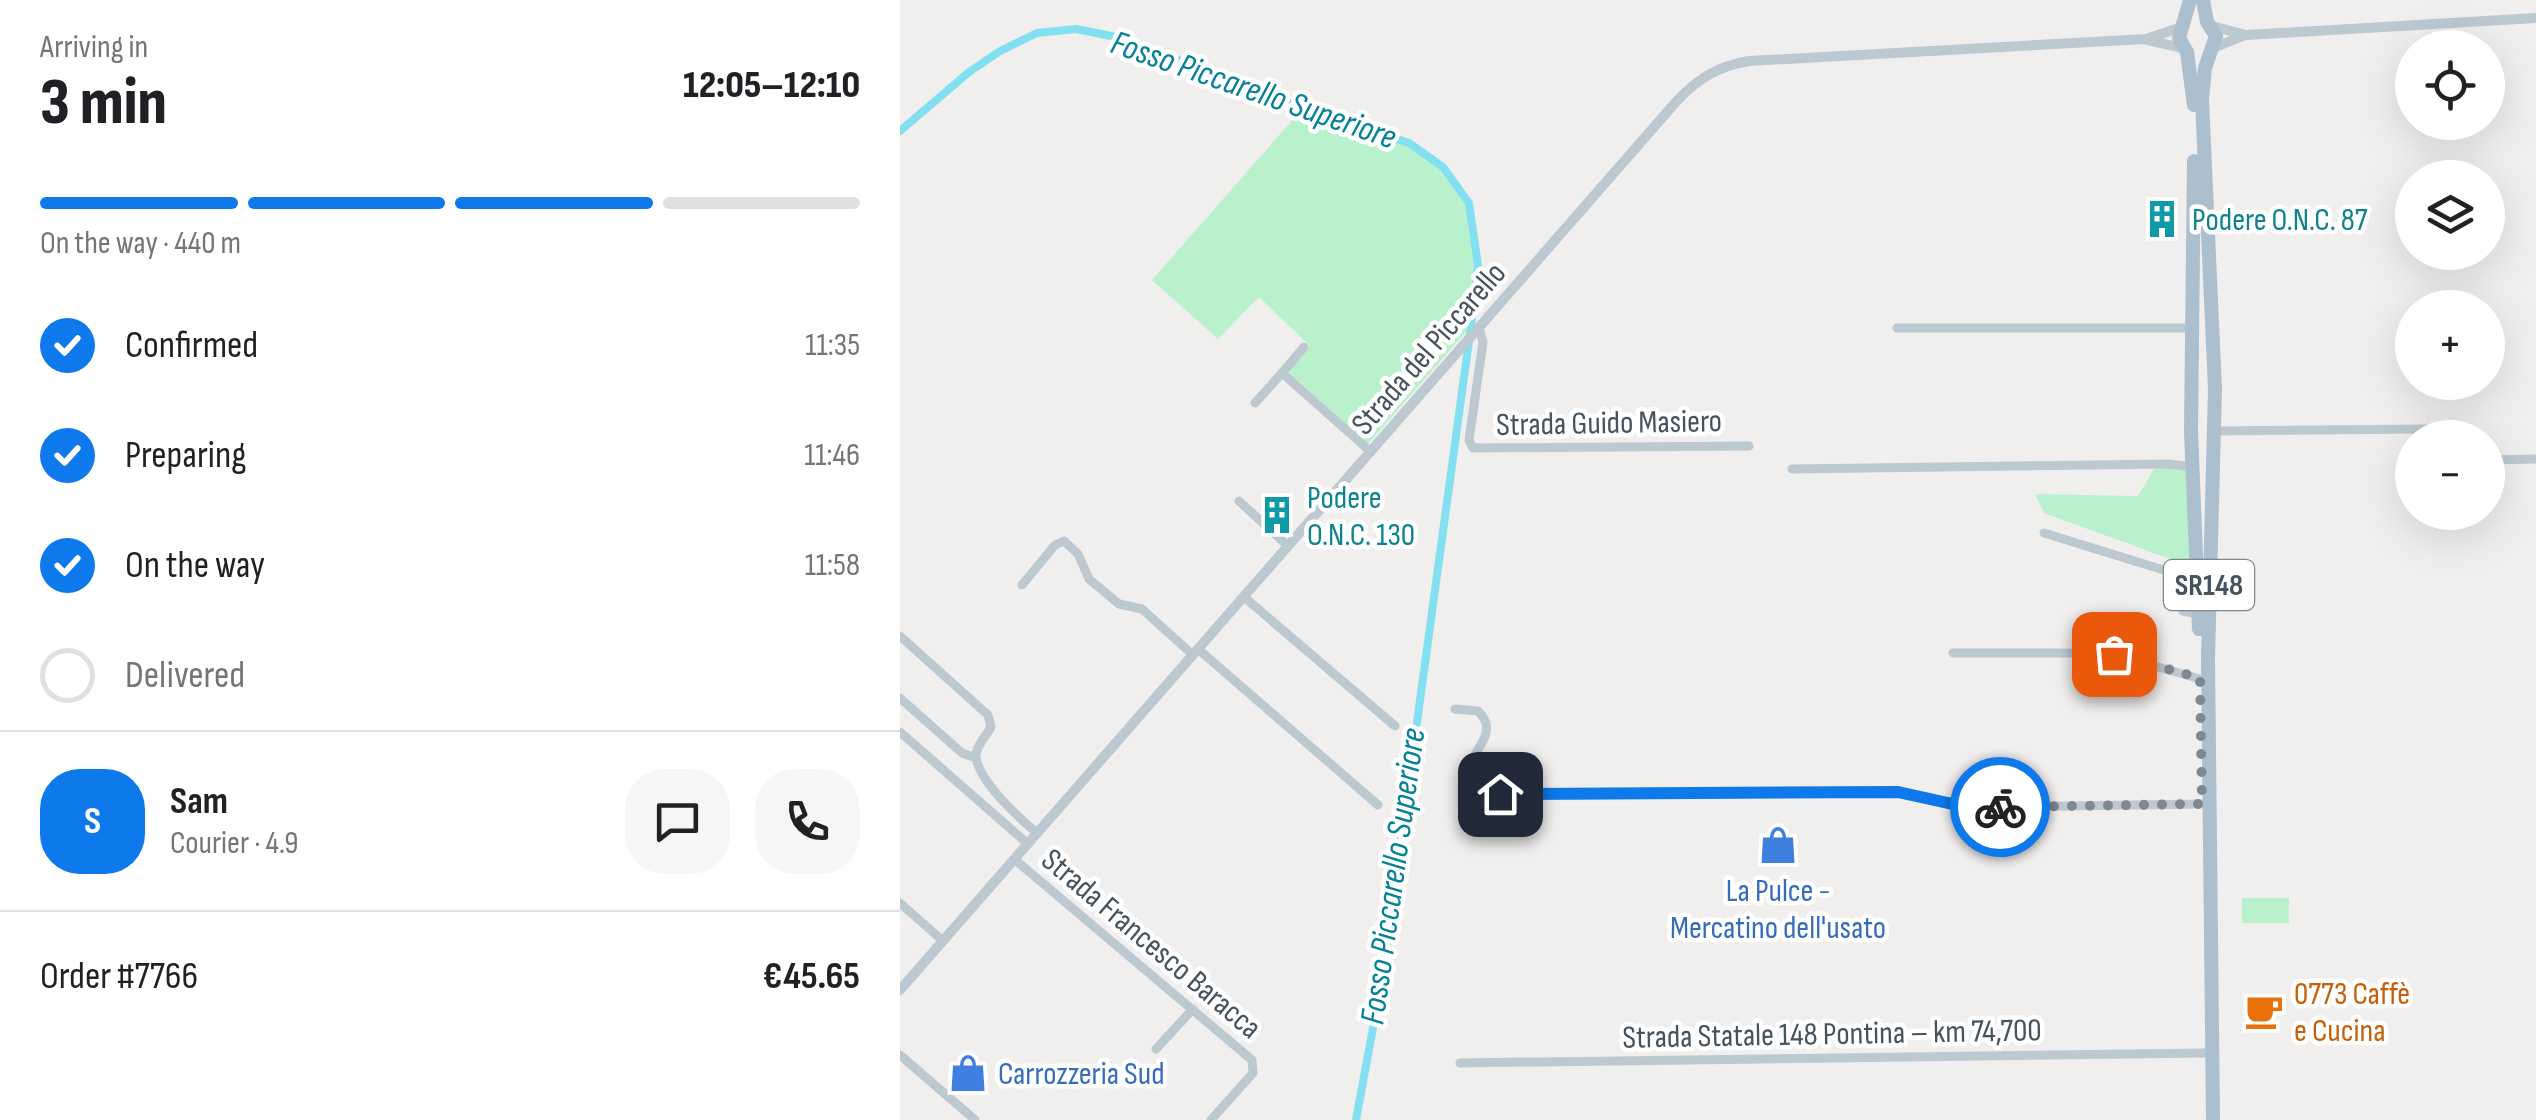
<!DOCTYPE html>
<meta charset="utf-8">
<style>
:root{--surface:#fff;--page:#f6f6f6;--text:#202124;--muted:#757577;--line:#e0e0e0;--accent:#0e79eb}
body{margin:0;font-family:"Sofia Sans Condensed",sans-serif;background:var(--page);color:var(--text);height:100vh;display:flex;flex-direction:column;font-size:38px;white-space:nowrap}
*{box-sizing:border-box;margin:0}
p{font-size:32px;color:var(--muted)}
.icon{flex:none;width:55px;height:55px;fill:none;stroke:currentColor;stroke-width:2;stroke-linecap:round;stroke-linejoin:round}
.map{position:relative;flex:1;overflow:hidden}
.drawer{display:flex;flex-direction:column;background:var(--surface);width:900px}
.drawer>*{flex:none}
.buttons{position:absolute;left:1495px;top:30px;display:grid;gap:20px}
.buttons a{display:grid;place-items:center;width:110px;height:110px;border-radius:50%;background:var(--surface);box-shadow:0 10px 40px #0002;font-size:50px}
.pin{position:absolute;display:grid;place-items:center;width:85px;height:85px;color:#fff;margin:-42px;border-radius:20px;box-shadow:0 5px 15px #0006}
.courier{position:absolute;display:grid;place-items:center;width:100px;height:100px;margin:-50px;border:8px solid #0e79eb;border-radius:50%;background:#fff;color:#222;box-shadow:0 2px 12px #0007}
.summary em{font-style:normal;font-weight:800}
.summary div{display:flex;flex-direction:column-reverse}
.summary{display:flex;align-items:center;justify-content:space-between;height:170px;padding:0 40px}
h1{font-size:65px;font-weight:800;line-height:75px}
.bar{display:grid;grid-template-columns:repeat(4,1fr);gap:15px 10px;align-content:center;height:120px;padding:0 40px}
.bar i{height:12px;border-radius:8px;background:var(--line)}
.bar .current{background:var(--accent)}
.bar p{grid-column:span 4}
.line{display:flex;align-items:center;gap:25px;padding:0 40px;border-top:2px solid var(--line)}
.line div{flex:1}
.round{display:grid;place-items:center;flex:none;width:105px;height:105px;border-radius:40px;background:var(--page)}
ol{padding:0 40px;list-style:none}
li{display:flex;align-items:center;gap:30px;height:110px}
li p{margin-inline-start:auto}
li .icon{padding:10px;border-radius:50%;background:var(--accent);color:#fff;stroke-width:4}
li:last-child{color:var(--muted)}
li i{width:55px;height:55px;border:5px solid var(--line);border-radius:50%}
main{display:flex;flex:1;min-height:0}
.map>svg:first-child{display:block}
</style>
<main>
<section class="drawer">
<div class="summary"><div><h1>3 min</h1><p>Arriving in</p></div><em>12:05–12:10</em></div>
<div class="bar"><i class="current"></i><i class="current"></i><i class="current"></i><i></i><p>On the way · 440 m</p></div>
<ol>
<li><svg class="icon" aria-label="check" viewBox="0 0 24 24"><path d="M5 12l5 5 9-10"/></svg>Confirmed<p>11:35</p></li>
<li><svg class="icon" aria-label="check" viewBox="0 0 24 24"><path d="M5 12l5 5 9-10"/></svg>Preparing<p>11:46</p></li>
<li><svg class="icon" aria-label="check" viewBox="0 0 24 24"><path d="M5 12l5 5 9-10"/></svg>On the way<p>11:58</p></li>
<li><i></i>Delivered</li>
</ol>
<div class="line" style="height:180px"><b class="round" style="background:var(--accent);color:#fff">S</b><div><b>Sam</b><p>Courier · 4.9</p></div><a class="round"><svg class="icon" aria-label="chat" viewBox="0 0 24 24"><path d="M4 5h16v11H9l-5 4z"/></svg></a><a class="round"><svg class="icon" aria-label="phone" viewBox="0 0 24 24"><path d="M5 4h4l2 5-3 2q2 4 5 5l2-3 5 2v4C11 20 4 13 5 4z"/></svg></a></div>
<div class="line" style="height:130px"><div>Order #7766</div><b>€45.65</b></div>
</section>
<div class="map">
<svg width="1636" height="1120" viewBox="0 0 1636 1120">
<rect width="100%" height="100%" fill="#f1eeee"/>
<path fill="#b9f1cc" d="M403,108L509,143L543,167L569,203L578,265L571,326L468,444L388,372L410,346L359,297L318,339L252,280Z
M1256,466L1286,469L1292,567L1144,513L1135,494L1238,496Z
M1342,898H1389V923H1342Z"/>
<g fill="none" stroke-linecap="round" stroke-linejoin="round">
<path stroke="#83e0f1" stroke-width="8" d="M0,131L69,72L100,51L137,33L176,29L221,38L403,108L509,143L543,167L569,203L578,265L571,326L482,979L456,1120"/>
<path stroke="#bdc9d1" stroke-width="9" d="M579,328L583,342L569,440L573,448L849,446
M997,328H1291
M404,347L382,373L471,452
M355,403L382,373
M1315,431L1526,429L1537,432L1540,438
M1588,460L1636,459
M892,469L1269,464L1292,467
M339,501L388,546
M1144,533L1267,571L1278,582L1283,611L1299,614
M122,585L155,545L164,541L178,554L189,579L219,604L242,609L293,655
M344,597L495,726
M0,636L88,715L91,727C86,736 76,746 76,756C78,781 119,818 137,833
M298,649L478,805
M1053,653H1210L1300,679
M0,698L62,753L76,758
M555,709L578,711C601,733 571,750 569,770C566,788 569,809 569,828
M0,732L128,844
M569,794L998,792L1057,805L1091,807L1301,804
M114,859L352,1060L353,1073L311,1120
M0,903L43,941
M256,1049L293,1009
M0,1055L75,1120
M560,1063L1305,1053"/>
<path stroke="#bdc9d1" stroke-width="10" d="M1312,26L1346,35L1636,18
M1247,40L1282,48
M1311,49L1345,35
M0,990L775,103C796,80 817,66 849,61L1246,39L1282,27"/>
<path stroke="#acbfcf" stroke-width="14" d="M1290,0L1279,38L1287,52L1294,105
M1303,0L1307,22L1316,36L1305,68L1302,100L1315,389L1308,658L1313,1120
M1294,161L1291,431L1299,629"/>
</g>
<g fill="none" stroke-linecap="round" stroke-linejoin="round">
<path stroke="#818990" stroke-width="10" stroke-dasharray="0 18" d="M1100,807L1302,804L1300,678L1214,654"/>
<path stroke="#0e79eb" stroke-width="12" d="M600,794L998,792L1057,805L1100,807"/>
</g>
<defs>
<g id="building-bare" transform="scale(3)"><path d="M-4-6H4V6H1V3H-1V6H-4ZM-2.5-4.3h1.7v1.8h-1.7ZM.8-4.3h1.7v1.8H.8ZM-2.5-1h1.7V.8h-1.7ZM.8-1h1.7V.8H.8Z" fill="#0f9aa8" stroke="#fff" stroke-width="2.5" paint-order="stroke"/></g>
<g id="shop-bare" transform="scale(3)"><path d="M-5-2.5h2.3a2.7 3.5 0 0 1 5.4 0H5L5.5 6h-11ZM-1.5-2.5h3a1.5 2.3 0 0 0-3 0Z" fill="#3f7fe0" stroke="#fff" stroke-width="2.5" paint-order="stroke"/></g>
<g id="cafe-bare" transform="scale(3)"><path d="M-5.5-4.5H6V0H3Q3 3.5 0 3.5H-2.5Q-5.5 3.5-5.5 0ZM3-3.2v2h1.7v-2ZM-6 4.5H4V6H-6Z" fill="#e8710a" stroke="#fff" stroke-width="2.5" paint-order="stroke"/></g>
</defs>
<g fill-rule="evenodd">
<use href="#building-bare" x="1262" y="219"/>
<use href="#building-bare" x="377" y="515"/>
<use href="#shop-bare" x="878" y="845"/>
<use href="#cafe-bare" x="1364" y="1011"/>
<use href="#shop-bare" x="68" y="1073"/>
</g>
<g text-anchor="middle" stroke-width="9" stroke-linejoin="round" paint-order="stroke">
<rect fill="#fff" stroke="#7d878e" stroke-width="2.5" x="1264" y="560" width="90" height="50" rx="8"/>
<g font-size="30" font-weight="bold" fill="#45535d">
<text x="1309" y="595">SR148</text>
</g>
<g font-size="32" fill="#0d838f" stroke="#fff" text-anchor="start">
<text x="1292" y="230">Podere O.N.C. 87</text>
<text x="407" y="508">Podere<tspan x="407" dy="37">O.N.C. 130</tspan></text>
</g>
<g font-size="32" fill="#45535d" stroke="#fff">
<text transform="translate(528 348) rotate(-49)" y="11">Strada del Piccarello</text>
<text transform="translate(709 422) rotate(-1)" y="11">Strada Guido Masiero</text>
<text transform="translate(252 943) rotate(40)" y="11">Strada Francesco Baracca</text>
<text transform="translate(932 1033) rotate(-1)" y="11">Strada Statale 148 Pontina – km 74,700</text>
</g>
<g font-size="32" fill="#366cbe" stroke="#fff">
<text x="878" y="901">La Pulce -<tspan x="878" dy="37">Mercatino dell'usato</tspan></text>
<text x="98" y="1084" text-anchor="start">Carrozzeria Sud</text>
</g>
<g font-size="32" fill="#c56008" stroke="#fff" text-anchor="start">
<text x="1394" y="1004">0773 Caffè<tspan x="1394" dy="37">e Cucina</tspan></text>
</g>
<g font-size="35" font-style="italic" fill="#058199" stroke="#fff">
<text transform="translate(354 89) rotate(19)" y="12">Fosso Piccarello Superiore</text>
<text transform="translate(492 876) rotate(-82)" y="12">Fosso Piccarello Superiore</text>
</g>
</g>
</svg>
<div class="buttons">
<a><svg class="icon" aria-label="locate" viewBox="0 0 24 24"><circle cx="12" cy="12" r="6"/><path d="M12 2v4M12 18v4M2 12h4M18 12h4"/></svg></a>
<a><svg class="icon" aria-label="layers" viewBox="0 0 24 24"><path d="M12 4l9 5-9 5-9-5zM3 14l9 5 9-5"/></svg></a>
<a>+</a>
<a>−</a>
</div>
<div class="pin" style="left:1214px;top:654px;background:#ea580c"><svg class="icon" aria-label="bag" viewBox="0 0 24 24"><path d="M5 8h14l-1 12H6zM9 8a3 3 0 0 1 6 0"/></svg></div>
<div class="pin" style="left:600px;top:794px;background:#1f2937"><svg class="icon" aria-label="home" viewBox="0 0 24 24"><path d="M3 11l9-7 9 7M6 9v11h12V9"/></svg></div>
<div class="courier" style="left:1100px;top:807px"><svg class="icon" aria-label="bike" viewBox="0 0 24 24"><circle cx="6" cy="16" r="4"/><circle cx="18" cy="16" r="4"/><path d="M6 16l4-8h5l3 8M10 8l3 8H6M13 5h3"/></svg></div>
</div>
</main>
